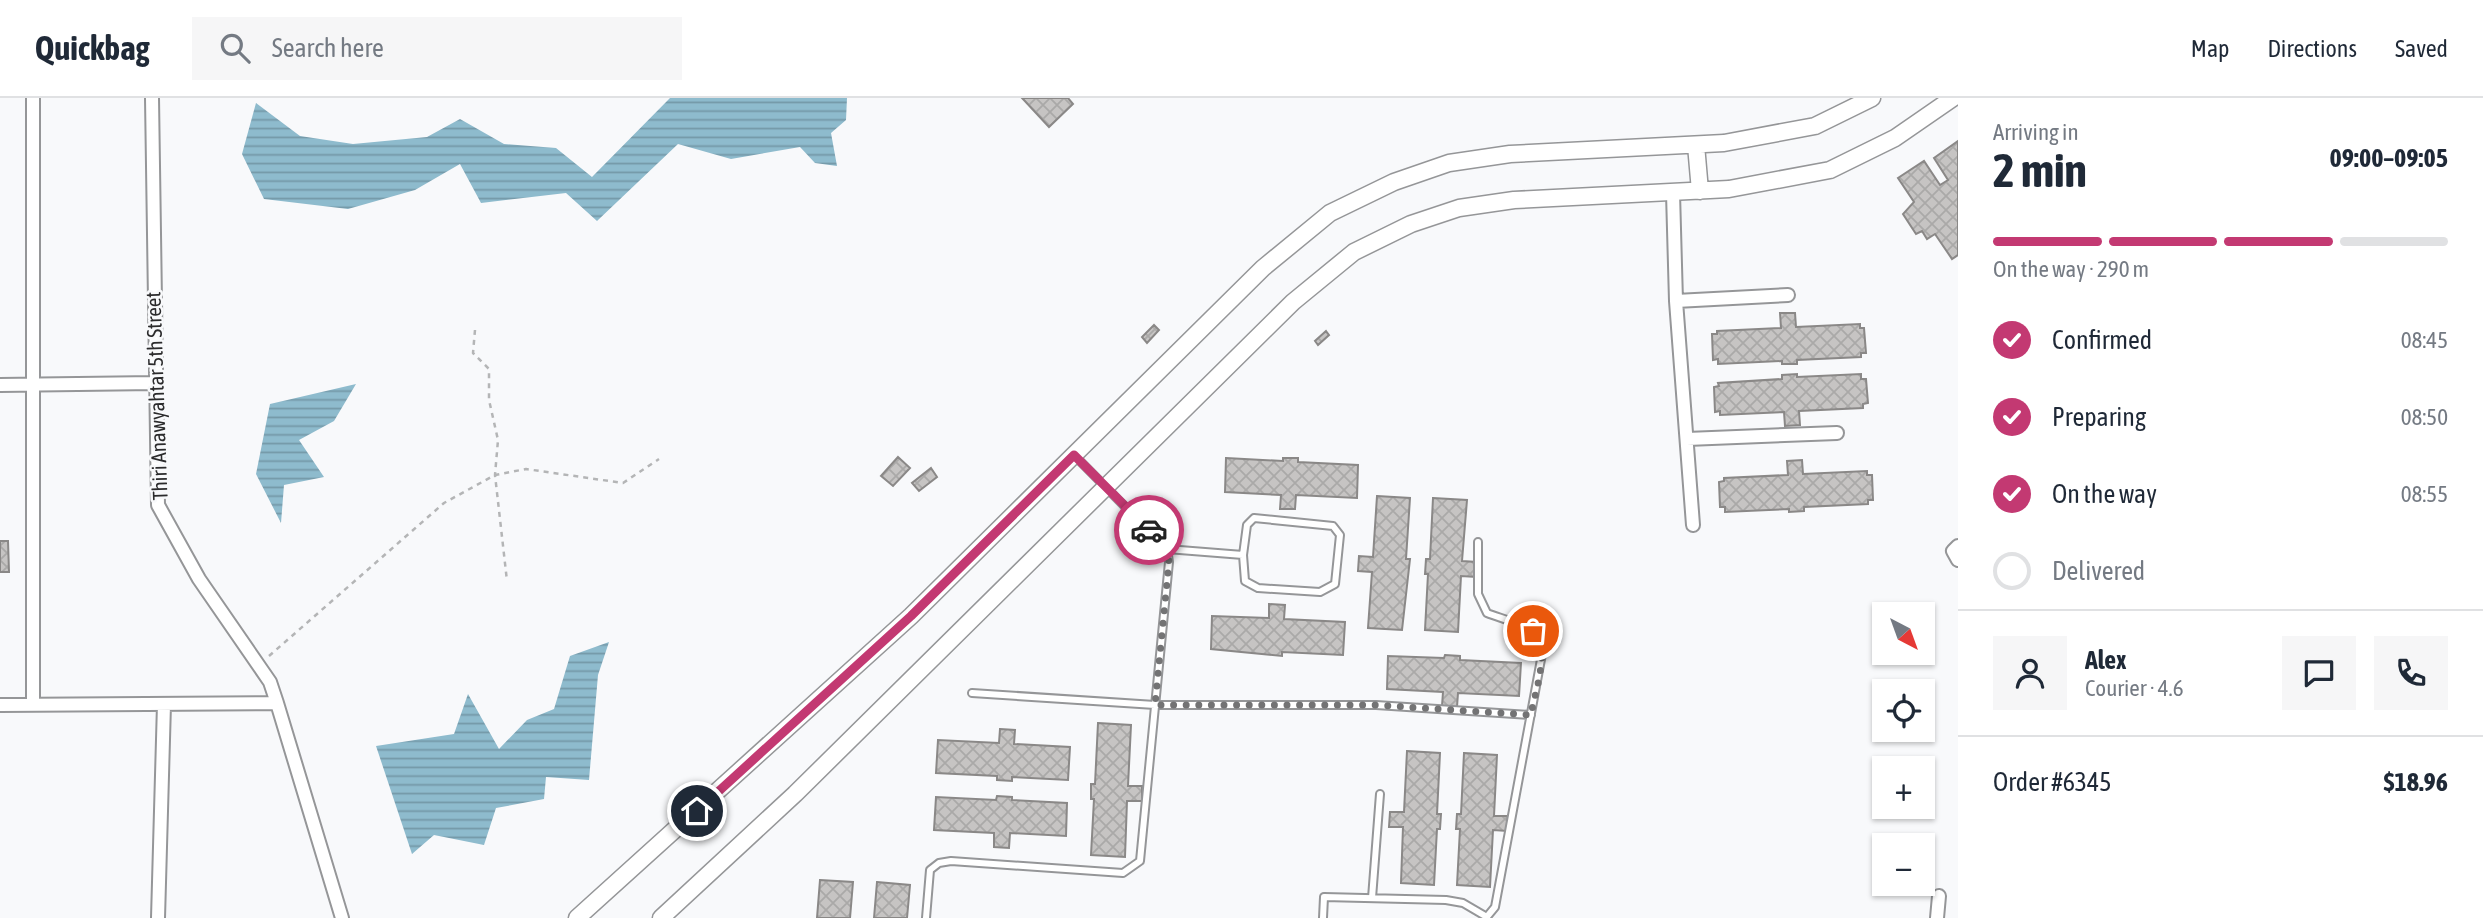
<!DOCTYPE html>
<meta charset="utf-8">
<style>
:root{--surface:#fff;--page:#f6f6f7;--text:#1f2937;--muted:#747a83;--line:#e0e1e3;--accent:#c33972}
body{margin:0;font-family:"Asap Condensed",sans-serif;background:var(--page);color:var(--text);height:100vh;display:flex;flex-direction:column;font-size:26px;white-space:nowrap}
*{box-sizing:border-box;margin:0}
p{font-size:23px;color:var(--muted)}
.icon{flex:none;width:38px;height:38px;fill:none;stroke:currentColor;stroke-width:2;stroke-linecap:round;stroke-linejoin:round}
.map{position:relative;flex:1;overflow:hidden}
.drawer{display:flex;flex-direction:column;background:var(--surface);width:525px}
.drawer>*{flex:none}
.needle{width:46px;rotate:139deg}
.controls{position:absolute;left:1872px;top:504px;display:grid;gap:14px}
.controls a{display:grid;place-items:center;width:63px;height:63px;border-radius:0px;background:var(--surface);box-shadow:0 2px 5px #0004;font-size:35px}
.pin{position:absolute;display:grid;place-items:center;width:60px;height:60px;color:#fff;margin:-30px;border:4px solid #fff;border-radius:50%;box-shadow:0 2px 7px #0007}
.courier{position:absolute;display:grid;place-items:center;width:70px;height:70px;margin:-35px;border:5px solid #c33972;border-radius:50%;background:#fff;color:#222;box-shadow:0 2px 9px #0007}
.summary em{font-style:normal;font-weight:700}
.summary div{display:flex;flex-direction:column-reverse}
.summary{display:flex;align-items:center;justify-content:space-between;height:119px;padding:0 35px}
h1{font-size:46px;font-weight:700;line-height:52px}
.bar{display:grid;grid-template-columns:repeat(4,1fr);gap:10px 7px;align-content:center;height:84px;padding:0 35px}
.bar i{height:9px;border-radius:5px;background:var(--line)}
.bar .current{background:var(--accent)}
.bar p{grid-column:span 4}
.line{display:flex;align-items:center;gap:18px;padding:0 35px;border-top:2px solid var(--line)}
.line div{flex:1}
.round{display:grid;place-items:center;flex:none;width:74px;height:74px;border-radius:0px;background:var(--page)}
ol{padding:0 35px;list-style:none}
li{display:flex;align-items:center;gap:21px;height:77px}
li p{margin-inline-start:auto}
li .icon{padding:7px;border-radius:50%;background:var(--accent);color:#fff;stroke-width:4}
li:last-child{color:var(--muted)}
li i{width:38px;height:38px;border:4px solid var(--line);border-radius:50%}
header{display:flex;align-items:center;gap:42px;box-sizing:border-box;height:98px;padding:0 35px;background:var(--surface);border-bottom:2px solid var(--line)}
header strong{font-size:33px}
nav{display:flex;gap:38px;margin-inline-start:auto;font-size:24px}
.search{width:490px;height:63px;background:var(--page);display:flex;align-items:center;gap:18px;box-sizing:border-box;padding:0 24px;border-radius:0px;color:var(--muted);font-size:26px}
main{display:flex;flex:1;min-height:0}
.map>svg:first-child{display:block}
</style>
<header>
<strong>Quickbag</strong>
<div class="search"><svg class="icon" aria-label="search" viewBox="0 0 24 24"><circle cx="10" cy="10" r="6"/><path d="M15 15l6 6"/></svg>Search here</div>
<nav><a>Map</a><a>Directions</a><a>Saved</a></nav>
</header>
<main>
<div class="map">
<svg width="1958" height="820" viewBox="0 0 1958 820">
<defs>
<pattern id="water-rules" width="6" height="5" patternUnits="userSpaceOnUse" patternTransform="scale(1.75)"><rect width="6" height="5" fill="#8ebbcd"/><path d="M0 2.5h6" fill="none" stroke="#7498a7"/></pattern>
<pattern id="building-cross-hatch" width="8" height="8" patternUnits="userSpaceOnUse" patternTransform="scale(1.75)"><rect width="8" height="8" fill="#c6c4c3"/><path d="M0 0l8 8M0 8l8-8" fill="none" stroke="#aaa9a8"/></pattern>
</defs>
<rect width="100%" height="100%" fill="#f8f9fb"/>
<path fill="url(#water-rules)" d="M670,0H847L846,22L831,35L837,68L815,65L800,49L731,61L678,46L597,123L566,95L481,105L460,66L415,92L348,111L264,101L242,56L256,5L300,38L353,46L427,39L460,21L504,46L556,50L592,79Z
M356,286L334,323L299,342L324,379L284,387L281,425L256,376L270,306Z
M609,544L598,577L589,682L546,679L544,701L496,710L484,747L434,737L412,756L376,648L454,636L468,596L499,651L527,622L554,611L570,558Z"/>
<path fill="url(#building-cross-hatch)" stroke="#8a8887" stroke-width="2" d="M1022,0H1068L1073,6L1049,29Z
M1958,43V157L1952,161L1935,136L1927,141L1922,133L1916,136L1903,116L1914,104L1898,80L1924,63L1940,87L1948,82L1934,60Z
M1780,215H1795L1796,229L1860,226V230H1864L1866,255H1861V259L1797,262V266H1782V263L1718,266V261L1713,262L1712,236H1717V233L1781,230Z
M1154,227L1159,232L1147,245L1142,239Z
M1326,233L1329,237L1318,247L1315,243Z
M1797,276V279L1861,276V281H1866L1868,305L1863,306V310L1799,313L1800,327L1785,328L1784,314L1720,317V313L1715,314L1714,289L1719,288L1718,285L1782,281V277Z
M898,359L910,370L893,388L881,378Z
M1226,360L1283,363V360H1298V364L1358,367L1357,400L1296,397L1295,411H1280L1281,397L1225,394Z
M1802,362L1803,376L1867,373V377H1872L1873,402H1868V406L1804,409V413L1789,414V411L1725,414V409H1720L1719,384L1724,383V380L1788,377L1787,363Z
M931,370L937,379L919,393L912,385Z
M1377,398L1410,400L1406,461H1410L1402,532L1368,530L1372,474L1358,473L1359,458L1373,459Z
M1433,400L1467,402L1462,463L1477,464L1476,479L1461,478L1458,534L1425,532L1428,476H1425L1426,461H1430Z
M0,443H8L9,474H0Z
M1269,506L1285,507L1284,521L1345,524L1343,557L1282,554V558L1211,551L1212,518L1269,520Z
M1445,557L1460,558V562L1521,565L1519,598L1458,595L1457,609L1442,608L1443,594L1387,591L1388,558L1444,560Z
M1098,625L1131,627L1128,688H1142V703H1127L1125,759L1091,757L1094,701H1091V686H1095Z
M1000,631L1015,632L1014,646L1070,649L1068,682L1012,679V683L997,682V678L936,675L938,642L999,645Z
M1407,653L1440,655L1437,716H1441L1440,731H1437L1434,787L1401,785L1403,729H1389L1390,714H1404Z
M1464,655L1497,657L1494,718H1508L1507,733L1493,732L1490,789L1457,787L1460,731H1456L1457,716H1461Z
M997,698L1012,699V702L1067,705L1066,738L1010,735L1009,750L994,749V735L934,732L936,699L996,702Z
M820,782L853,784L850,820H817Z
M877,784L910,787L907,820H874Z"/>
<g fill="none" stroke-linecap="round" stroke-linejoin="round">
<g stroke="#959698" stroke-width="10">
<path id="service" d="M1254,420L1333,428L1340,437L1335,486L1320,494L1258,490L1245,483L1243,457L1247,427Z
M1478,444V496L1487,515C1510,524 1541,528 1542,556L1495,809L1486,820
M1167,451L1243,457
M972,595L1155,607H1376L1531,617
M1372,800L1380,696
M926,820L930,772L939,765L951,763L1123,775L1140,763L1169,464L1167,451L1075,358
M1323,820L1324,799L1446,802L1463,805L1487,819"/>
</g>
<g stroke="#959698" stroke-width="16">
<path id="minor" d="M152,0L158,407L199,481L270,584L277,605
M1673,95L1676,203L1693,427
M1676,203L1788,197
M0,287L155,285
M1687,341L1837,335
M1958,448L1953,453L1958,462
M0,607L277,605L342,820
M33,607V0
M158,820L164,606
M1937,820L1939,798"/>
</g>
<g stroke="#959698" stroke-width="19">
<path id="tertiary" d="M1696,47L1700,93
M577,820L911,518L1263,170L1330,115L1394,84L1449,65L1510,56L1724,45L1815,28L1872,0
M661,820L795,696L1293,204L1354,154L1411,126L1459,110L1514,102L1729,91L1830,72L1895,40L1953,0"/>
</g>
<path stroke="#b4b5b6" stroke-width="2.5" stroke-dasharray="5 5" stroke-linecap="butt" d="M475,232L473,255L489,271V302L498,342L495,377L507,483
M269,558L444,405L495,377L526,371L623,385L659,361"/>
<use href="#service" stroke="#fff" stroke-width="6"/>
<use href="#minor" stroke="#fff" stroke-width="12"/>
<use href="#tertiary" stroke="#fff" stroke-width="16"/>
</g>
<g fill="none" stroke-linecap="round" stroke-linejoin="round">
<path stroke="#737374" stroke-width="7" stroke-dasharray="0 12.6" d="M1149,432L1167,451L1169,464L1155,607H1376L1531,617C1535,592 1551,554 1533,533"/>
<path stroke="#c33972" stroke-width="9" d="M697,713L911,518L1074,357L1149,432"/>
</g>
<g text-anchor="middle" stroke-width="5" stroke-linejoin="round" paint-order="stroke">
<g font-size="21" fill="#2b2b2c" stroke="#f8f9fb">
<text transform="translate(157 298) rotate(-92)" y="7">Thiri Anawyahtar 5th Street</text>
</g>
</g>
</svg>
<div class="controls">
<a><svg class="needle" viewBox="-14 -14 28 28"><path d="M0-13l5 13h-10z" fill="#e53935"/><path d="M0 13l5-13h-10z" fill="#747a83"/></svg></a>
<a><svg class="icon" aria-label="locate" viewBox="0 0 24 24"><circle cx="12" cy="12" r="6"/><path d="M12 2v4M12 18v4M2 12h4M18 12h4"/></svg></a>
<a>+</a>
<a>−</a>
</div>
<div class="pin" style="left:1533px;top:533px;background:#ea580c"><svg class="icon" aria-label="bag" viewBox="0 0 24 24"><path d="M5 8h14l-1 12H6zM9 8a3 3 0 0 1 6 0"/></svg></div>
<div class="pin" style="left:697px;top:713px;background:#1f2937"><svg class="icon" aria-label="home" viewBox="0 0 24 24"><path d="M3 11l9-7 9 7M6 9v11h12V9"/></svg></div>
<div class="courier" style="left:1149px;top:432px"><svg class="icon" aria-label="car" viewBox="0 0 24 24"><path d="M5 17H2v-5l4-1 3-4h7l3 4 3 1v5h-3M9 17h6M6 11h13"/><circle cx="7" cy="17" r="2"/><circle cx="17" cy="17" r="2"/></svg></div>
</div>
<section class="drawer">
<div class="summary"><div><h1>2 min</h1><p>Arriving in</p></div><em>09:00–09:05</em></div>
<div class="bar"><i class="current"></i><i class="current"></i><i class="current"></i><i></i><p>On the way · 290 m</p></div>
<ol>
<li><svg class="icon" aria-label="check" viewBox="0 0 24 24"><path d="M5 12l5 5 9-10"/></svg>Confirmed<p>08:45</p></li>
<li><svg class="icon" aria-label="check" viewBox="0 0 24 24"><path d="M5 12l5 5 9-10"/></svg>Preparing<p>08:50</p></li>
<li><svg class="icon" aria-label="check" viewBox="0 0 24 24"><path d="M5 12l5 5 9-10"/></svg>On the way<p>08:55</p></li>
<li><i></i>Delivered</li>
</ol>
<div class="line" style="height:126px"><a class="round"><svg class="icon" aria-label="person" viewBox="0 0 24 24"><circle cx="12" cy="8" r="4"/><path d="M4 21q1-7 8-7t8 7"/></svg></a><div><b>Alex</b><p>Courier · 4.6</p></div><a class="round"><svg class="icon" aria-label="chat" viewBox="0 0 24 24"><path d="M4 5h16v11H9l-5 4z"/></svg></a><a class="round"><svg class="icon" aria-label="phone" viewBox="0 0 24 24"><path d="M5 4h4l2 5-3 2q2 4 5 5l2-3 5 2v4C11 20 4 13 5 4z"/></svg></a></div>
<div class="line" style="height:91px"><div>Order #6345</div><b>$18.96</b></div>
</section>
</main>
